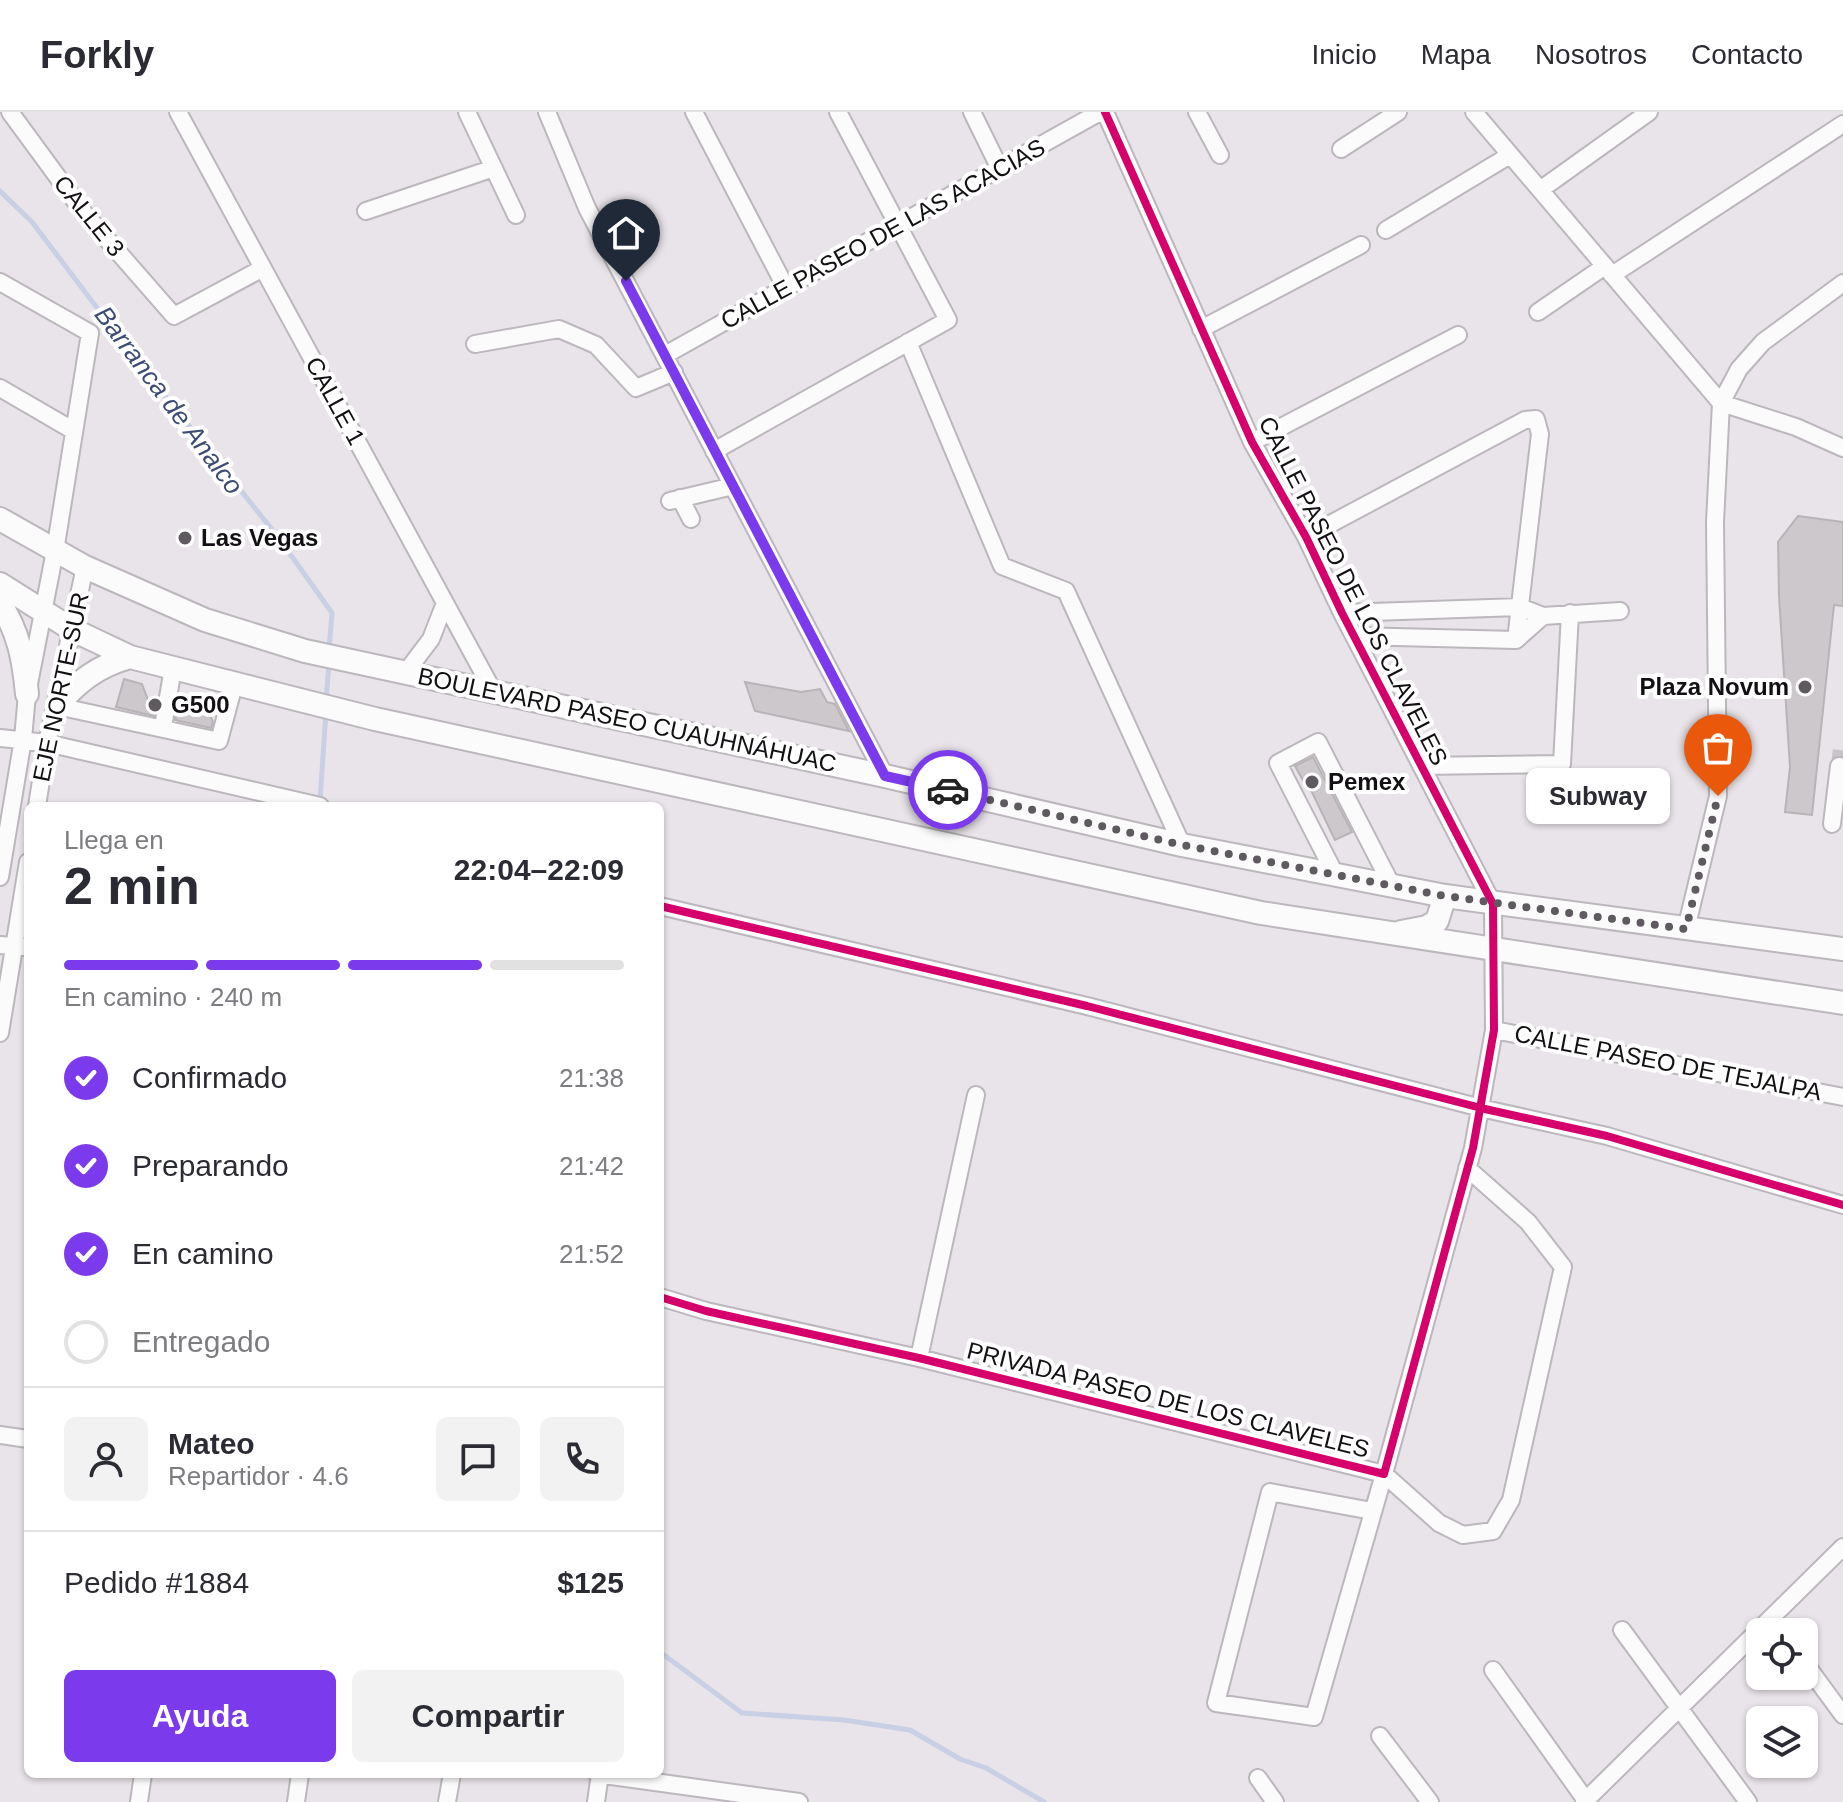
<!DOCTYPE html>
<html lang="es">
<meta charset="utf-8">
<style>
:root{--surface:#fff;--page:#f2f2f3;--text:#2b2b33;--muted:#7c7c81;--line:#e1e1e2;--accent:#7c3aed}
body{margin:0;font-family:Helvetica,sans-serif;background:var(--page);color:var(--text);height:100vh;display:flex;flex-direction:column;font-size:30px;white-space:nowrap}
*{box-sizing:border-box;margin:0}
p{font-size:26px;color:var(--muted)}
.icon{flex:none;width:44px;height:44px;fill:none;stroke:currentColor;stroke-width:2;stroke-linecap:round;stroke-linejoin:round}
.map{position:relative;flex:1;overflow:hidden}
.side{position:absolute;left:24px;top:690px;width:640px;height:976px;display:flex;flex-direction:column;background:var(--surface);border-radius:12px;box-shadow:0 2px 6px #0004}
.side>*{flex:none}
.tools{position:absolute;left:1746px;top:1506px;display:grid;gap:16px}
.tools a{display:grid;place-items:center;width:72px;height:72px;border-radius:12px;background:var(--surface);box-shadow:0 2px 6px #0004;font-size:40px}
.pin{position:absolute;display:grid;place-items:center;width:68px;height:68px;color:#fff;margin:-82px -34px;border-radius:50% 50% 50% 0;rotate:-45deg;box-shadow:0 0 8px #0007}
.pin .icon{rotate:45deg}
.courier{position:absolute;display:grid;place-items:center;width:80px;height:80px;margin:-40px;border:6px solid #7c3aed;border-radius:50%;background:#fff;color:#222;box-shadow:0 2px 10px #0007}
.bubble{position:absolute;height:56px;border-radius:12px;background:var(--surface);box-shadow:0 2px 6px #0004;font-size:26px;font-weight:800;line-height:56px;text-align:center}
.head em{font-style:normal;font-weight:800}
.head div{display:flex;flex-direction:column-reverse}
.head{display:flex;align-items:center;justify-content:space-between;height:136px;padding:0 40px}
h1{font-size:52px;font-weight:800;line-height:60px}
.bar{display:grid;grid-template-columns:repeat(4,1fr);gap:12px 8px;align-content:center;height:96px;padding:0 40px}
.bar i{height:10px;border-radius:6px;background:var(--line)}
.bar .on{background:var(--accent)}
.bar p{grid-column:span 4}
.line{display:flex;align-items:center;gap:20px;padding:0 40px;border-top:2px solid var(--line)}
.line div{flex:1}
.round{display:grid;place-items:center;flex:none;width:84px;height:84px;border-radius:12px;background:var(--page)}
ol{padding:0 40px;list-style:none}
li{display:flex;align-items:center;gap:24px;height:88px}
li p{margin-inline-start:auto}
li .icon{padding:8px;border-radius:50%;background:var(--accent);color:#fff;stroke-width:4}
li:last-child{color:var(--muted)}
li i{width:44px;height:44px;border:4px solid var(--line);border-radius:50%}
.primary-button{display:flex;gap:16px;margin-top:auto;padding:16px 40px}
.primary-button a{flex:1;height:92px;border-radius:12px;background:var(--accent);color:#fff;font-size:32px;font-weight:800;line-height:92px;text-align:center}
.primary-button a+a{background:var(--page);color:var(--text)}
header{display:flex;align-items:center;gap:48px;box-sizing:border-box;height:112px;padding:0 40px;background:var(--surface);border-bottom:2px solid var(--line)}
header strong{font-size:38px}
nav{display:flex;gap:44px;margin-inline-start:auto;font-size:28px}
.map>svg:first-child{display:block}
</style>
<header>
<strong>Forkly</strong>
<nav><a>Inicio</a><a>Mapa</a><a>Nosotros</a><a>Contacto</a></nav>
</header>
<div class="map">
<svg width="1843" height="1690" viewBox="0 0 1843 1690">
<rect width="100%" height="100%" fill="#e9e4e9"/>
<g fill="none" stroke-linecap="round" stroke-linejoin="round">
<path stroke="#c9cfe4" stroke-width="5" d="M0,79L32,110L138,250L278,425L332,501L329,537
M326,589L329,551
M320,689L326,599
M660,1540L742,1601L844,1608L910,1618L960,1647L986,1656L1044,1690"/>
</g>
<path fill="#cdc8cc" stroke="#b8b3b6" stroke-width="2" d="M1798,404L1843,410V494L1834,493L1812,703L1785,700L1790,655L1779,484L1778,430Z
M124,567L142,572L154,604L116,595Z
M745,570L801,580L820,577L827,590L835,592L849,619L755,599Z
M182,582L203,587L213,610L211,616L175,608Z
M1313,645L1352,720L1335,728L1307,670L1305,672L1295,654Z"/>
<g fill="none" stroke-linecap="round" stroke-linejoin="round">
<path stroke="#c9c4c9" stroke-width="16" stroke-dasharray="16 8" stroke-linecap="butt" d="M1839,654L1841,636"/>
<g stroke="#bbb7bc" stroke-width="20">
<path id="minor" d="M10,0L84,101L174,204L263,156
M178,0L493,579
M467,0L516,103
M547,0L587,96L885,664
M694,0L786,176
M972,0L1000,57
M1105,0L1252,330L1306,425L1342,501L1493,792L1494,918L1473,1036L1384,1362L1314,1605L1216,1591L1270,1380L1372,1399
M1197,0L1220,43
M1474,0L1721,291
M1341,37L1398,0
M1540,78L1649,0
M366,99L494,56
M1386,118L1510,43
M1612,163L1843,12
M0,170L90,221L55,439L27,582L23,627L0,765
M1538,200L1605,154
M1201,217L1361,133
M908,230L1002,454L1066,479L1182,733
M475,232L559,217L596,233L636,276L674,260
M665,243L1100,0
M0,276L74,319
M1721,291L1796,315L1843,336
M1252,330L1458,223
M714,339L948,208L838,0
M680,386L691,407
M670,389L733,374
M1306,425L1525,308L1536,307L1540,322L1516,528
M1342,501L1520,495L1543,504L1620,499
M1355,524L1516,528L1543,504
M406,560L431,527L445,491
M57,594L219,629L234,573
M163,615L173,556
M0,626L47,631L320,694
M1421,654L1562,652L1570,501
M37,694L47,631L85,455
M1832,712L1839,654
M1335,762L1278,651L1318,630L1391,772
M660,794L1087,894L1485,997L1607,1024L1843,1093
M1686,817L1718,684L1715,410L1721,291L1739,257L1763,230L1843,171
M0,833L28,835
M1494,918L1843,985
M0,921L28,750
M660,1185L706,1199L919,1246L1384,1362L1439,1411L1463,1423L1493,1419L1511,1388L1563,1155L1528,1110L1467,1056
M919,1246L976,983
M0,1323L28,1327
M1622,1518L1748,1690
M1804,1550L1843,1603
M1493,1558L1587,1690
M1380,1624L1430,1690
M597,1662L799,1690
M1258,1666L1275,1690
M139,1690L143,1662
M296,1690L300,1662
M447,1690L452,1662
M596,1690L600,1662
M1584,1690L1843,1435"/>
</g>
<g stroke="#bbb7bc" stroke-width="26">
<path id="major" d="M0,407L85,455L205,508L305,539L885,664L1182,733L1445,784L1843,837
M0,472L73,518L130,545L375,607L1261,801L1843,891
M0,492C19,519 24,550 27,582
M57,594C78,569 98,554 130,545
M1401,820L1427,815L1437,809L1445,784"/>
</g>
<use href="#minor" stroke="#fcfbfc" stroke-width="16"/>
<use href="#major" stroke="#fcfbfc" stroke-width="22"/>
<g stroke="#fff" stroke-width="13">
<path id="cycleway" d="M660,794L1087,894L1485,997L1607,1024L1843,1093
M660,1185L706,1199L919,1246L1384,1362L1473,1036L1494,918L1493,792L1342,501L1306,425L1252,330L1105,0"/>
</g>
<use href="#cycleway" stroke="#d6006c" stroke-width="8"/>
</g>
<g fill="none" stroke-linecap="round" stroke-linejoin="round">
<path stroke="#5e5a5f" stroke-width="8" stroke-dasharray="0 14.4" d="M948,678L1182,733L1445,784L1686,817L1718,684"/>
<path stroke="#7c3aed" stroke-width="10" d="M626,169L885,664L948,678"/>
</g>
<g fill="#5e5a5f" stroke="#fff" stroke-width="3">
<circle cx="185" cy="426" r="8"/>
<circle cx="1805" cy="575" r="8"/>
<circle cx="155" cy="593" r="8"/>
<circle cx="1312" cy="670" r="8"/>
</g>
<g text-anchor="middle" stroke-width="8" stroke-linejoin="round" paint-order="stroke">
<g font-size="24" fill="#131014" stroke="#fff">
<text transform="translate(89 104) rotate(51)" y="8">CALLE 3</text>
<text transform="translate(883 122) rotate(-29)" y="8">CALLE PASEO DE LAS ACACIAS</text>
<text transform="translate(335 289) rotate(61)" y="8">CALLE 1</text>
<text transform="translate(1353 479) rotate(63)" y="8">CALLE PASEO DE LOS CLAVELES</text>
<text transform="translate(61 575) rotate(-78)" y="8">EJE NORTE-SUR</text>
<text transform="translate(627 608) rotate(12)" y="8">BOULEVARD PASEO CUAUHNÁHUAC</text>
<text transform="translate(1668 951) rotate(11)" y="8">CALLE PASEO DE TEJALPA</text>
<text transform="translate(1168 1288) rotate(14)" y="8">PRIVADA PASEO DE LOS CLAVELES</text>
</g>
<g font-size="24" font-weight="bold" fill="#131014" stroke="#fff" text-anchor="start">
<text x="201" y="434">Las Vegas</text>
<text x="1789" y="583" text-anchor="end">Plaza Novum</text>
<text x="171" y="601">G500</text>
<text x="1328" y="678">Pemex</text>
</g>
<g font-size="26" font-style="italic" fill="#3d4c75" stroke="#fff">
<text transform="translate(169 288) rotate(53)" y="9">Barranca de Analco</text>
</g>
</g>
</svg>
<div class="tools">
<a><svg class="icon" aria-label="locate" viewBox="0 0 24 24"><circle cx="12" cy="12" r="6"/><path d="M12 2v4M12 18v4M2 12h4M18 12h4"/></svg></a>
<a><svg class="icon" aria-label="layers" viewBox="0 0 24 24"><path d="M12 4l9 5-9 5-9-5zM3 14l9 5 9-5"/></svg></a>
</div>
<div class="pin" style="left:1718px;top:684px;background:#ea580c"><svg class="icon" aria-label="bag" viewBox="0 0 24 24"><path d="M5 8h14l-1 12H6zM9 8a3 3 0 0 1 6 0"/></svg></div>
<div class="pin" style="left:626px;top:169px;background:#1f2937"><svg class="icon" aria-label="home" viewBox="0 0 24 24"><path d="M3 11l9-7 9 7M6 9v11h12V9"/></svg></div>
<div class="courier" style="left:948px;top:678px"><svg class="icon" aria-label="car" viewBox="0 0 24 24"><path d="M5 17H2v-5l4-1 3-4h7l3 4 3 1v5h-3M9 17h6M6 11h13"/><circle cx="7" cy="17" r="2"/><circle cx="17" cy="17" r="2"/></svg></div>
<div class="bubble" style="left:1526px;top:656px;width:144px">Subway</div>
<section class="side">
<div class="head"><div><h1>2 min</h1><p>Llega en</p></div><em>22:04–22:09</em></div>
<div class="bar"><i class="on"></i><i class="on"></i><i class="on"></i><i></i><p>En camino · 240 m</p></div>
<ol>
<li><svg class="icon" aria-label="check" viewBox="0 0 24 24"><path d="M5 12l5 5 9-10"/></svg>Confirmado<p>21:38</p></li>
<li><svg class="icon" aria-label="check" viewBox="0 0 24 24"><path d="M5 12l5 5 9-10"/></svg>Preparando<p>21:42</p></li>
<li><svg class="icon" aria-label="check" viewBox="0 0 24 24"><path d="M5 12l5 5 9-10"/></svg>En camino<p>21:52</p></li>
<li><i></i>Entregado</li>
</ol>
<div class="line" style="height:144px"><a class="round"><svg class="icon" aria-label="person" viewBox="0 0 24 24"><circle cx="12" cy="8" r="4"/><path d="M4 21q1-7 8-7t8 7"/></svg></a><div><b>Mateo</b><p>Repartidor · 4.6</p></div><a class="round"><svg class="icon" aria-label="chat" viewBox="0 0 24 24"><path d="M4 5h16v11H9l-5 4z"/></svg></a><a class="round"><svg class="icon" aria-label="phone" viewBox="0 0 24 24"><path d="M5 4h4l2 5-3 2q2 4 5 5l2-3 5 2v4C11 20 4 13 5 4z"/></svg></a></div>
<div class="line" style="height:104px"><div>Pedido #1884</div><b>$125</b></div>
<div class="primary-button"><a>Ayuda</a><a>Compartir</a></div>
</section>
</div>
